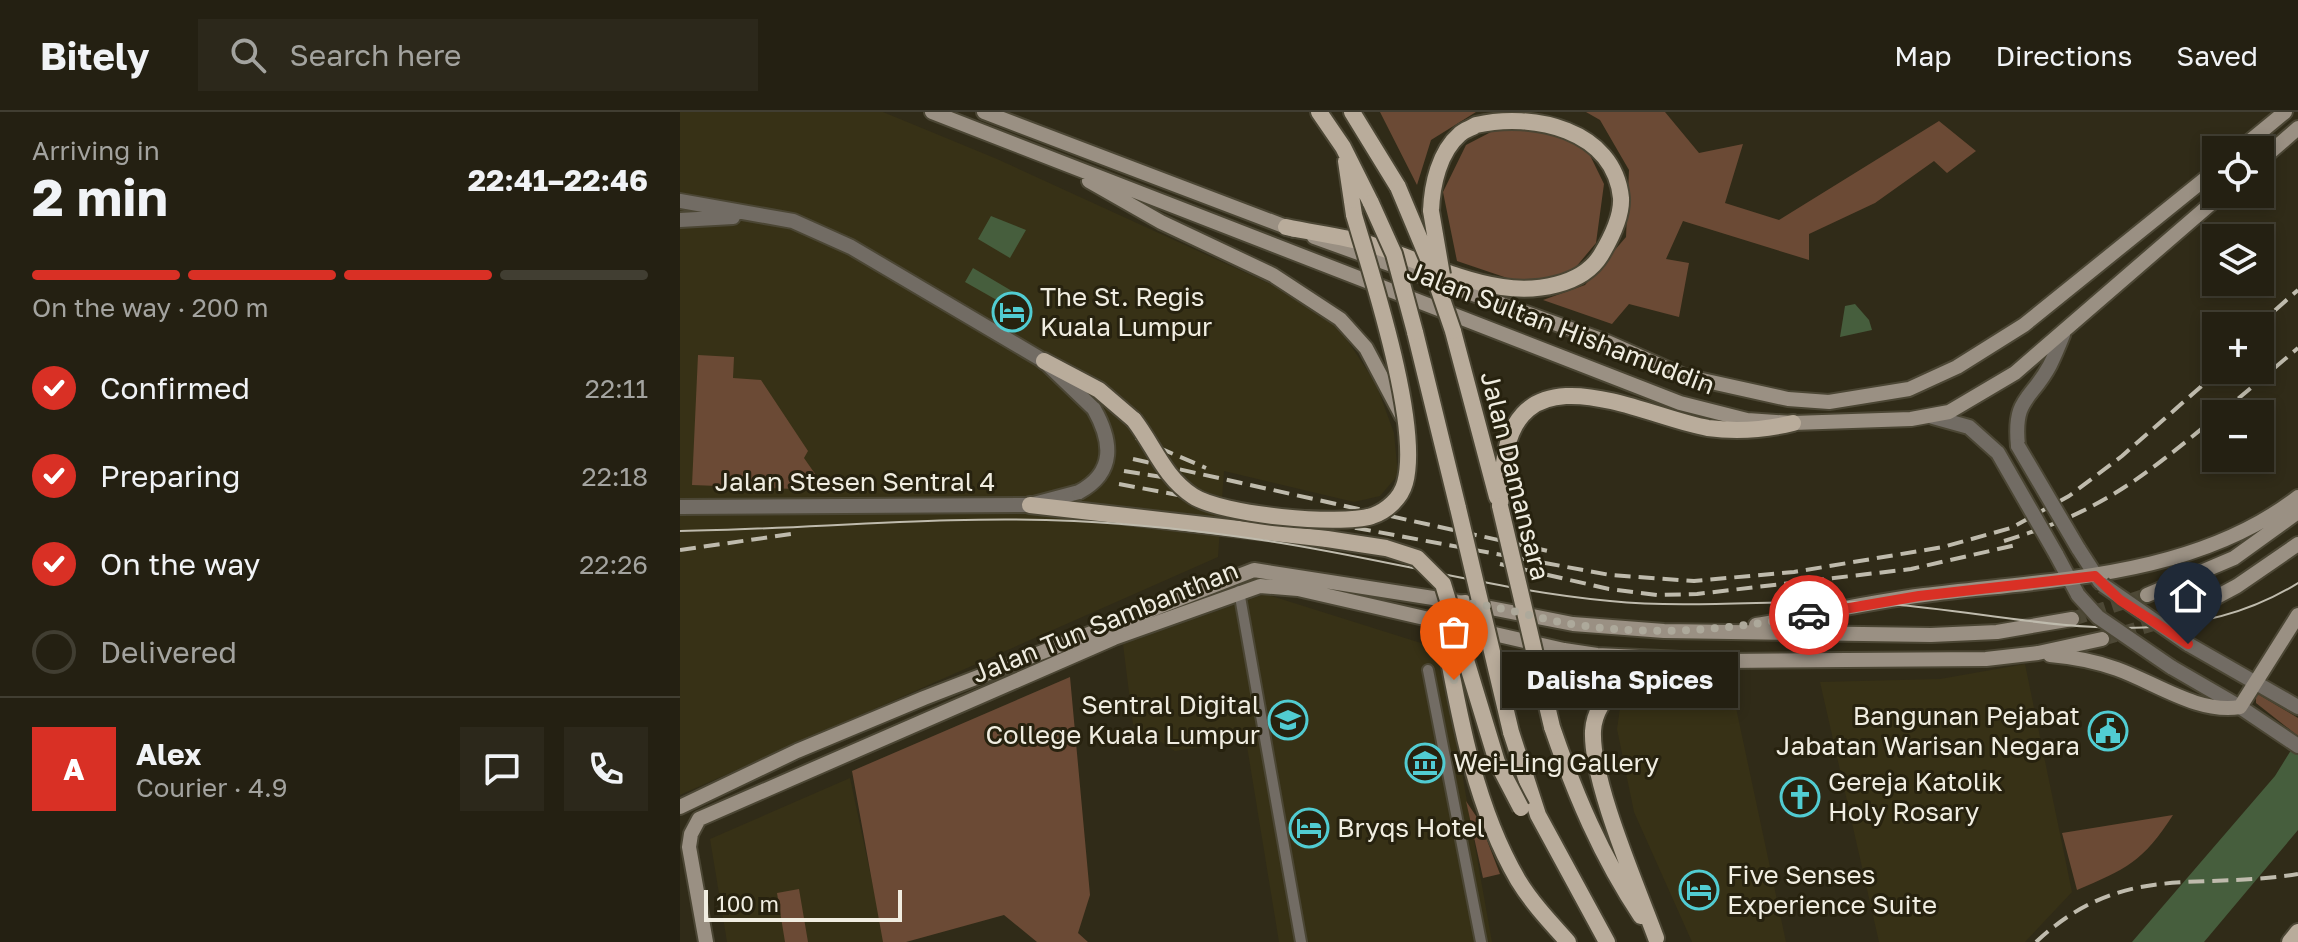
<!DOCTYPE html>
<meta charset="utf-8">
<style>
:root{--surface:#242012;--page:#2c281b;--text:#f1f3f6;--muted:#a3a39f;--line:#413e32;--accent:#d93025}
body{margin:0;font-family:"Golos Text",sans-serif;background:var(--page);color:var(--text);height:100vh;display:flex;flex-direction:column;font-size:30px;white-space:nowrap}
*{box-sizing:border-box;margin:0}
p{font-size:26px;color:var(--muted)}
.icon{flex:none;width:44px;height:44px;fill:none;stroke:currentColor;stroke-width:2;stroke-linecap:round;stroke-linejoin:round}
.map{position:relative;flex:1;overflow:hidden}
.panel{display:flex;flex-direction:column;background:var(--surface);width:680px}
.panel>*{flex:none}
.buttons{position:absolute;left:1522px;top:24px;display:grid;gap:16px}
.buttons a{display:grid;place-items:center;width:72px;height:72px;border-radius:0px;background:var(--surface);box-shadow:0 4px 12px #0003,0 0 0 2px var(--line);font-size:40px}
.scale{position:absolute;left:24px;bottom:20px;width:198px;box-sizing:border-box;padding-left:8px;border:4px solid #f0ede1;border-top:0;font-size:22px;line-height:28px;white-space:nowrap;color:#f0ede1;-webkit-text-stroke:6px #27220f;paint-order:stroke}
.pin{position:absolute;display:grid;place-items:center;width:68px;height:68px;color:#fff;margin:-82px -34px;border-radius:50% 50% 50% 0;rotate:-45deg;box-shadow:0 0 8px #0007}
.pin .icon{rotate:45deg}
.courier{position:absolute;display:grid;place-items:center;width:80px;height:80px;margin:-40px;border:6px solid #d93025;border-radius:50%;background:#fff;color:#222;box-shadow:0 2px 10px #0007}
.bubble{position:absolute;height:56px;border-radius:0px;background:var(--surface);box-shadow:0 4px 12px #0003,0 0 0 2px var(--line);font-size:26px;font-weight:700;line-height:56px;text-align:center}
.head em{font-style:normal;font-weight:700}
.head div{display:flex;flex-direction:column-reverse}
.head{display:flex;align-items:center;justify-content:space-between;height:136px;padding:0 32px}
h1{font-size:52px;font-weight:700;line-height:60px}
.bar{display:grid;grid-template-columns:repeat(4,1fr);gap:12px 8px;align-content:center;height:96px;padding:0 32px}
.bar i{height:10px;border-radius:6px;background:var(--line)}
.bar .on{background:var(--accent)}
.bar p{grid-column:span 4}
.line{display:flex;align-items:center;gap:20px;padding:0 32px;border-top:2px solid var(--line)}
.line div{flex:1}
.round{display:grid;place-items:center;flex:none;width:84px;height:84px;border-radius:0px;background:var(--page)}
ol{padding:0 32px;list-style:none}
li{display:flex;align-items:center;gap:24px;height:88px}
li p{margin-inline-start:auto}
li .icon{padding:8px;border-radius:50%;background:var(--accent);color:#fff;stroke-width:4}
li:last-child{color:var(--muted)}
li i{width:44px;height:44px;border:4px solid var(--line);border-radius:50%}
header{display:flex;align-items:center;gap:48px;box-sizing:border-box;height:112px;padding:0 40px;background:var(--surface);border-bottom:2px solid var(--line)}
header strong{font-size:38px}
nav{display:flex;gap:44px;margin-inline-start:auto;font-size:28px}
.search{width:560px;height:72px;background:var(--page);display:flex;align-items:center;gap:20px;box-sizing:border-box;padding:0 28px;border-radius:0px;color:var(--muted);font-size:30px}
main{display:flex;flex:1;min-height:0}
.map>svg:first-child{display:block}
</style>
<header>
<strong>Bitely</strong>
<div class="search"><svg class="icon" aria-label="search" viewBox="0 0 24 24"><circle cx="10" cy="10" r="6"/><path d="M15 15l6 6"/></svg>Search here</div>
<nav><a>Map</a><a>Directions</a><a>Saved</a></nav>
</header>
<main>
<section class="panel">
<div class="head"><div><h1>2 min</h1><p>Arriving in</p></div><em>22:41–22:46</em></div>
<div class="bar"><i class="on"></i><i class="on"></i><i class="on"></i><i></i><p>On the way · 200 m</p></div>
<ol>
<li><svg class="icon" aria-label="check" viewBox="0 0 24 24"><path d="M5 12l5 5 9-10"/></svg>Confirmed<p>22:11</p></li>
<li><svg class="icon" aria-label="check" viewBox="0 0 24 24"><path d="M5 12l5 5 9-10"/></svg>Preparing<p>22:18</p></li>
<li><svg class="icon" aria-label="check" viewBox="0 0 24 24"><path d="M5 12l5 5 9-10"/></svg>On the way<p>22:26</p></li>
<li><i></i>Delivered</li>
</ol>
<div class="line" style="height:144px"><b class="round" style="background:var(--accent);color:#fff">A</b><div><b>Alex</b><p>Courier · 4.9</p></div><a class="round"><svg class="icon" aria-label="chat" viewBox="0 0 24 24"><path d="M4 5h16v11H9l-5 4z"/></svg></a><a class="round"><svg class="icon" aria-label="phone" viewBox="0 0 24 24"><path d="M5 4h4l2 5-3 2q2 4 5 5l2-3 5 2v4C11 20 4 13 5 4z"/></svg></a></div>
</section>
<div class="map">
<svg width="1618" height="830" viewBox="0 0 1618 830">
<rect width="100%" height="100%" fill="#302b18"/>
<path fill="#373116" d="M0,0H203L317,47L623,187L662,220L696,272L714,321L718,363L700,384L674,390L544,359L538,445L0,683Z
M585,482L760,537L812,830H599L566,628L495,639L453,612L443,532Z
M1345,552L1392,780L1345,830H1199L1140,570L1260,567Z
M1049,563L1106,830H1012L954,700L937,617L942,582Z
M170,666L205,830H47L30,727Z"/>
<path fill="#6b4a35" d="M700,0H796L751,28L737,73Z
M906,0H985L1019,41L1063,32L1045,91L1099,108L1259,9L1296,39L1267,61L1254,49L1195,91L1129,122V148L1003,109L986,147L1009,151L999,205L949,192L932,212L863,188L905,173L946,125L949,58L920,8Z
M834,8L905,33L924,72L916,131L890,162L858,171L839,170L777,149L763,80L786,33Z
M18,243L54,245L53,266L81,268L128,339L124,346L138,366L174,369L173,376L166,379L12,373Z
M390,565L410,783L398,821L408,830H357L324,803L226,830H203L172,659Z
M1576,581L1618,606V624L1576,591Z
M786,689L800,710L820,762L803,766Z
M1493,703C1463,750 1446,757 1397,778L1382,721Z
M119,777L128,830H105L97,781Z"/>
<path fill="#465e3d" d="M311,104L346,118L330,146L298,127Z
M293,156L337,182L329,195L285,170Z
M1175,192L1189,208L1192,218L1160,225L1165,194Z
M1618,627V718L1524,830H1452L1595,664Z"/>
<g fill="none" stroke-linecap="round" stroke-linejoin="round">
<path stroke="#4d4836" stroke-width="14" stroke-dasharray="14 7" stroke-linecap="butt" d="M1392,507L1467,483
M1422,527L1501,504"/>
<g stroke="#4b4634" stroke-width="14">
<path id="minor" d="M559,479L621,830
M748,558L801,830"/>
</g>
<g stroke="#4b4634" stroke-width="18">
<path id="tertiary" d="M0,89L113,109L171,135L364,249L414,297
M0,108L53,105
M1253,305L1289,315L1318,341
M1338,334C1333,285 1351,289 1370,253C1375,243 1379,233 1383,223
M0,395L350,393L399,380
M1398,436L1420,470
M1376,442L1398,483
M1508,532L1618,595
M1491,555L1560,595L1618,634"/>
</g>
<g stroke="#4b4634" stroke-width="18">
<path id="secondary" d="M252,0L1000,291L1067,308L1113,311L1231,307L1269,300L1335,261L1542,82
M304,0L614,118
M1559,38L1605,0
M1580,49L1618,16
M409,69L481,110L593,163L660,207L686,236L722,304
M634,125L927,230L1004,264L1108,287L1149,290L1229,277L1277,255L1344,213L1536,58
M1467,483L1554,446L1618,400
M1501,504L1557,474L1618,432
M1076,513C1132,503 1188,490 1244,483C1371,467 1513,466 1618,385
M1370,543C1393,545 1415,549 1437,557C1476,571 1518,602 1560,595L1618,503
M0,695L117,639L244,586L574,458L785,491L893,512L984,519L1251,523L1317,520L1392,507
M26,830L9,735L11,722L19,707L434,526L580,474L618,477L884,538L917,543L1044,549L1306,547L1358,541L1422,527"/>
</g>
<g stroke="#4b4634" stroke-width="20">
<path id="primary" d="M639,0L663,35L691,91
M672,0L718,75
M666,49L674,103
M606,115C633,121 663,124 689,132C734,146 776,168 822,175C855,180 902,174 921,143C930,128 942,104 941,86C934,17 852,0 796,13C792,16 784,18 780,22C759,40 752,73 751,99
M773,219L817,385
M735,220L778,396
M364,249L419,278L454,308
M350,393L647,427
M820,394C822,376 822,357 826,339C847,237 967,306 1028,316C1058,320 1084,318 1113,311
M785,491L768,495L762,511C778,597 793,691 838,768C852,791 870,810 888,830
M872,615C895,682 921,744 961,804
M831,620L858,703L927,830
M976,826C957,774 911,670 913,619C915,582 958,554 990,548
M1610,830L1618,820"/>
</g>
<use href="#minor" stroke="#726c64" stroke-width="10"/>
<use href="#tertiary" stroke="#726c64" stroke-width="14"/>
<use href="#secondary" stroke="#9a9083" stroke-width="14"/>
<use href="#primary" stroke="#b9ac9b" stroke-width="16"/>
<path stroke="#bfbbad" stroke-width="2" d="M0,419C131,417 263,403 394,409C456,412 521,419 582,428C699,445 813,478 930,489C1023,498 1116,485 1209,492C1347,503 1492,550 1618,471"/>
<path stroke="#bfbbad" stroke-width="4" stroke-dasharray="16 8" stroke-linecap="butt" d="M1577,214L1618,178
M1540,302L1618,236
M456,326L526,356
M453,347L868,439
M444,359L488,366
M439,372L930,463L1014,469L1114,460L1263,435L1331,416L1389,384L1442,344L1540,258
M1324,429C1420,400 1461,367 1536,305
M0,438L118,421
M820,452L929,477L977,483L1017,482L1231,457L1336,433
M1356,830C1443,749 1515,779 1618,762"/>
<g stroke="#4b4634" stroke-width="18" stroke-linecap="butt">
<path id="tertiary-bridge" d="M1338,334L1398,436
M1318,341L1376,442
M399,380C436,360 432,329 414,297
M1423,473L1508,532
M1398,483L1418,505L1491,555"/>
</g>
<g stroke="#4b4634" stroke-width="20" stroke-linecap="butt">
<path id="primary-bridge" d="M718,75L749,149L773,219
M691,91L714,142L735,220
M751,99L762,163
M454,308C474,334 484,365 513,384C542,403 659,414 692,404C707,399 721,386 725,371C741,313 692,164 674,103
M820,394L872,615
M778,396L831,620
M647,427L706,436L737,446L763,472L817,650L841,696"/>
</g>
<use href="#tertiary-bridge" stroke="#726c64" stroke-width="14"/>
<use href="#primary-bridge" stroke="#b9ac9b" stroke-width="16"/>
</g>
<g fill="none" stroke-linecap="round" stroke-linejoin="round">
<path stroke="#ada99b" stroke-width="8" stroke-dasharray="0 14.4" d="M774,568L762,511L763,502L776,491C814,491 853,506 891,512C972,525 1049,518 1129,503"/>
<path stroke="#d93025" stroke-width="10" d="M1129,503L1239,484L1415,464L1440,488L1508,532"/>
</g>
<defs>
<g id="hotel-ring" transform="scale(2)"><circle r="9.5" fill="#27220f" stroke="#51ccd2" stroke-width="1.5"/><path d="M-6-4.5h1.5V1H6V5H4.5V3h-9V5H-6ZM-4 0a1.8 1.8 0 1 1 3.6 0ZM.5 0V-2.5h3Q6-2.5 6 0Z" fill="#51ccd2"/></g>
<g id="university-ring" transform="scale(2)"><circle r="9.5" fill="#27220f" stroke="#51ccd2" stroke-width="1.5"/><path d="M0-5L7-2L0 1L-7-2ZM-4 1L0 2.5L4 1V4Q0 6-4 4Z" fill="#51ccd2"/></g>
<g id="civic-ring" transform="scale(2)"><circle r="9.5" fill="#27220f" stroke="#51ccd2" stroke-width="1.5"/><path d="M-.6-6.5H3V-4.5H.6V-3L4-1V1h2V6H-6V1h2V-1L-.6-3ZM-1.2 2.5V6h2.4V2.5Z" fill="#51ccd2"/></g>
<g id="museum-ring" transform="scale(2)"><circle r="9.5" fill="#27220f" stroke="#51ccd2" stroke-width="1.5"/><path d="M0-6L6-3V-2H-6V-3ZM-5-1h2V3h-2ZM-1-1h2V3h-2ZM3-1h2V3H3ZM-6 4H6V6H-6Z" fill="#51ccd2"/></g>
<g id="church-ring" transform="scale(2)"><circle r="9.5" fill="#27220f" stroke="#51ccd2" stroke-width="1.5"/><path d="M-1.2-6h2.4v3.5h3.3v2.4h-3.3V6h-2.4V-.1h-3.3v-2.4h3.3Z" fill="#51ccd2"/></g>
</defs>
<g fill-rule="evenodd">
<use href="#hotel-ring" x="332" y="200"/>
<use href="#university-ring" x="608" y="608"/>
<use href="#civic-ring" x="1428" y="619"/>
<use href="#museum-ring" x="745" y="651"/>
<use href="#church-ring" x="1120" y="685"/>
<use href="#hotel-ring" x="629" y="716"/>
<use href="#hotel-ring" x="1019" y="778"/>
</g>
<g text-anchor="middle" stroke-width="6" stroke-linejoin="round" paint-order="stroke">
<g font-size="26" fill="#f0ede1" stroke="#27220f" text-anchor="start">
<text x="360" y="194">The St. Regis<tspan x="360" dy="30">Kuala Lumpur</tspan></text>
<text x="580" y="602" text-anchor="end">Sentral Digital<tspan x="580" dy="30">College Kuala Lumpur</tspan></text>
<text x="1400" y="613" text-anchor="end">Bangunan Pejabat<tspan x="1400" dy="30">Jabatan Warisan Negara</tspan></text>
<text x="773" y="660">Wei-Ling Gallery</text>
<text x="1148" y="679">Gereja Katolik<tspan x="1148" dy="30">Holy Rosary</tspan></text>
<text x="657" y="725">Bryqs Hotel</text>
<text x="1047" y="772">Five Senses<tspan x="1047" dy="30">Experience Suite</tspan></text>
</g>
<g font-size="26" fill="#f0ede1" stroke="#27220f">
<text transform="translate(881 216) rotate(21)" y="9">Jalan Sultan Hishamuddin</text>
<text transform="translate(835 364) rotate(76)" y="9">Jalan Damansara</text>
<text x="175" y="379">Jalan Stesen Sentral 4</text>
<text transform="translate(425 510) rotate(-22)" y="9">Jalan Tun Sambanthan</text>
</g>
</g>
</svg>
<div class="buttons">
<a><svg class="icon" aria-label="locate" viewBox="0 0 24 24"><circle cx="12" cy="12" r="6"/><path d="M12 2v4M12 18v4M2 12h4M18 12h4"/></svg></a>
<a><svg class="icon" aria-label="layers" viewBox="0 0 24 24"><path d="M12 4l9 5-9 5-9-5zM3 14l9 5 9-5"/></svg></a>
<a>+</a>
<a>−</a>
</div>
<div class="scale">100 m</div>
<div class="pin" style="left:774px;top:568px;background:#ea580c"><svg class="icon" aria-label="bag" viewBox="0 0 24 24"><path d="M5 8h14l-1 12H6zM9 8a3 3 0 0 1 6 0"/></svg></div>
<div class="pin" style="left:1508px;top:532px;background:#1f2937"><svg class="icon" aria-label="home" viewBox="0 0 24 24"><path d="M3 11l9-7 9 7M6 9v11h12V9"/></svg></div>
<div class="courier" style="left:1129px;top:503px"><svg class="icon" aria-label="car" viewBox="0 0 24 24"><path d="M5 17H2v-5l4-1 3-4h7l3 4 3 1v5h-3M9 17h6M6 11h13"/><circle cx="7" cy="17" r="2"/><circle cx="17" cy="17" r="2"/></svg></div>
<div class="bubble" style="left:822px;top:540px;width:236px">Dalisha Spices</div>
</div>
</main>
